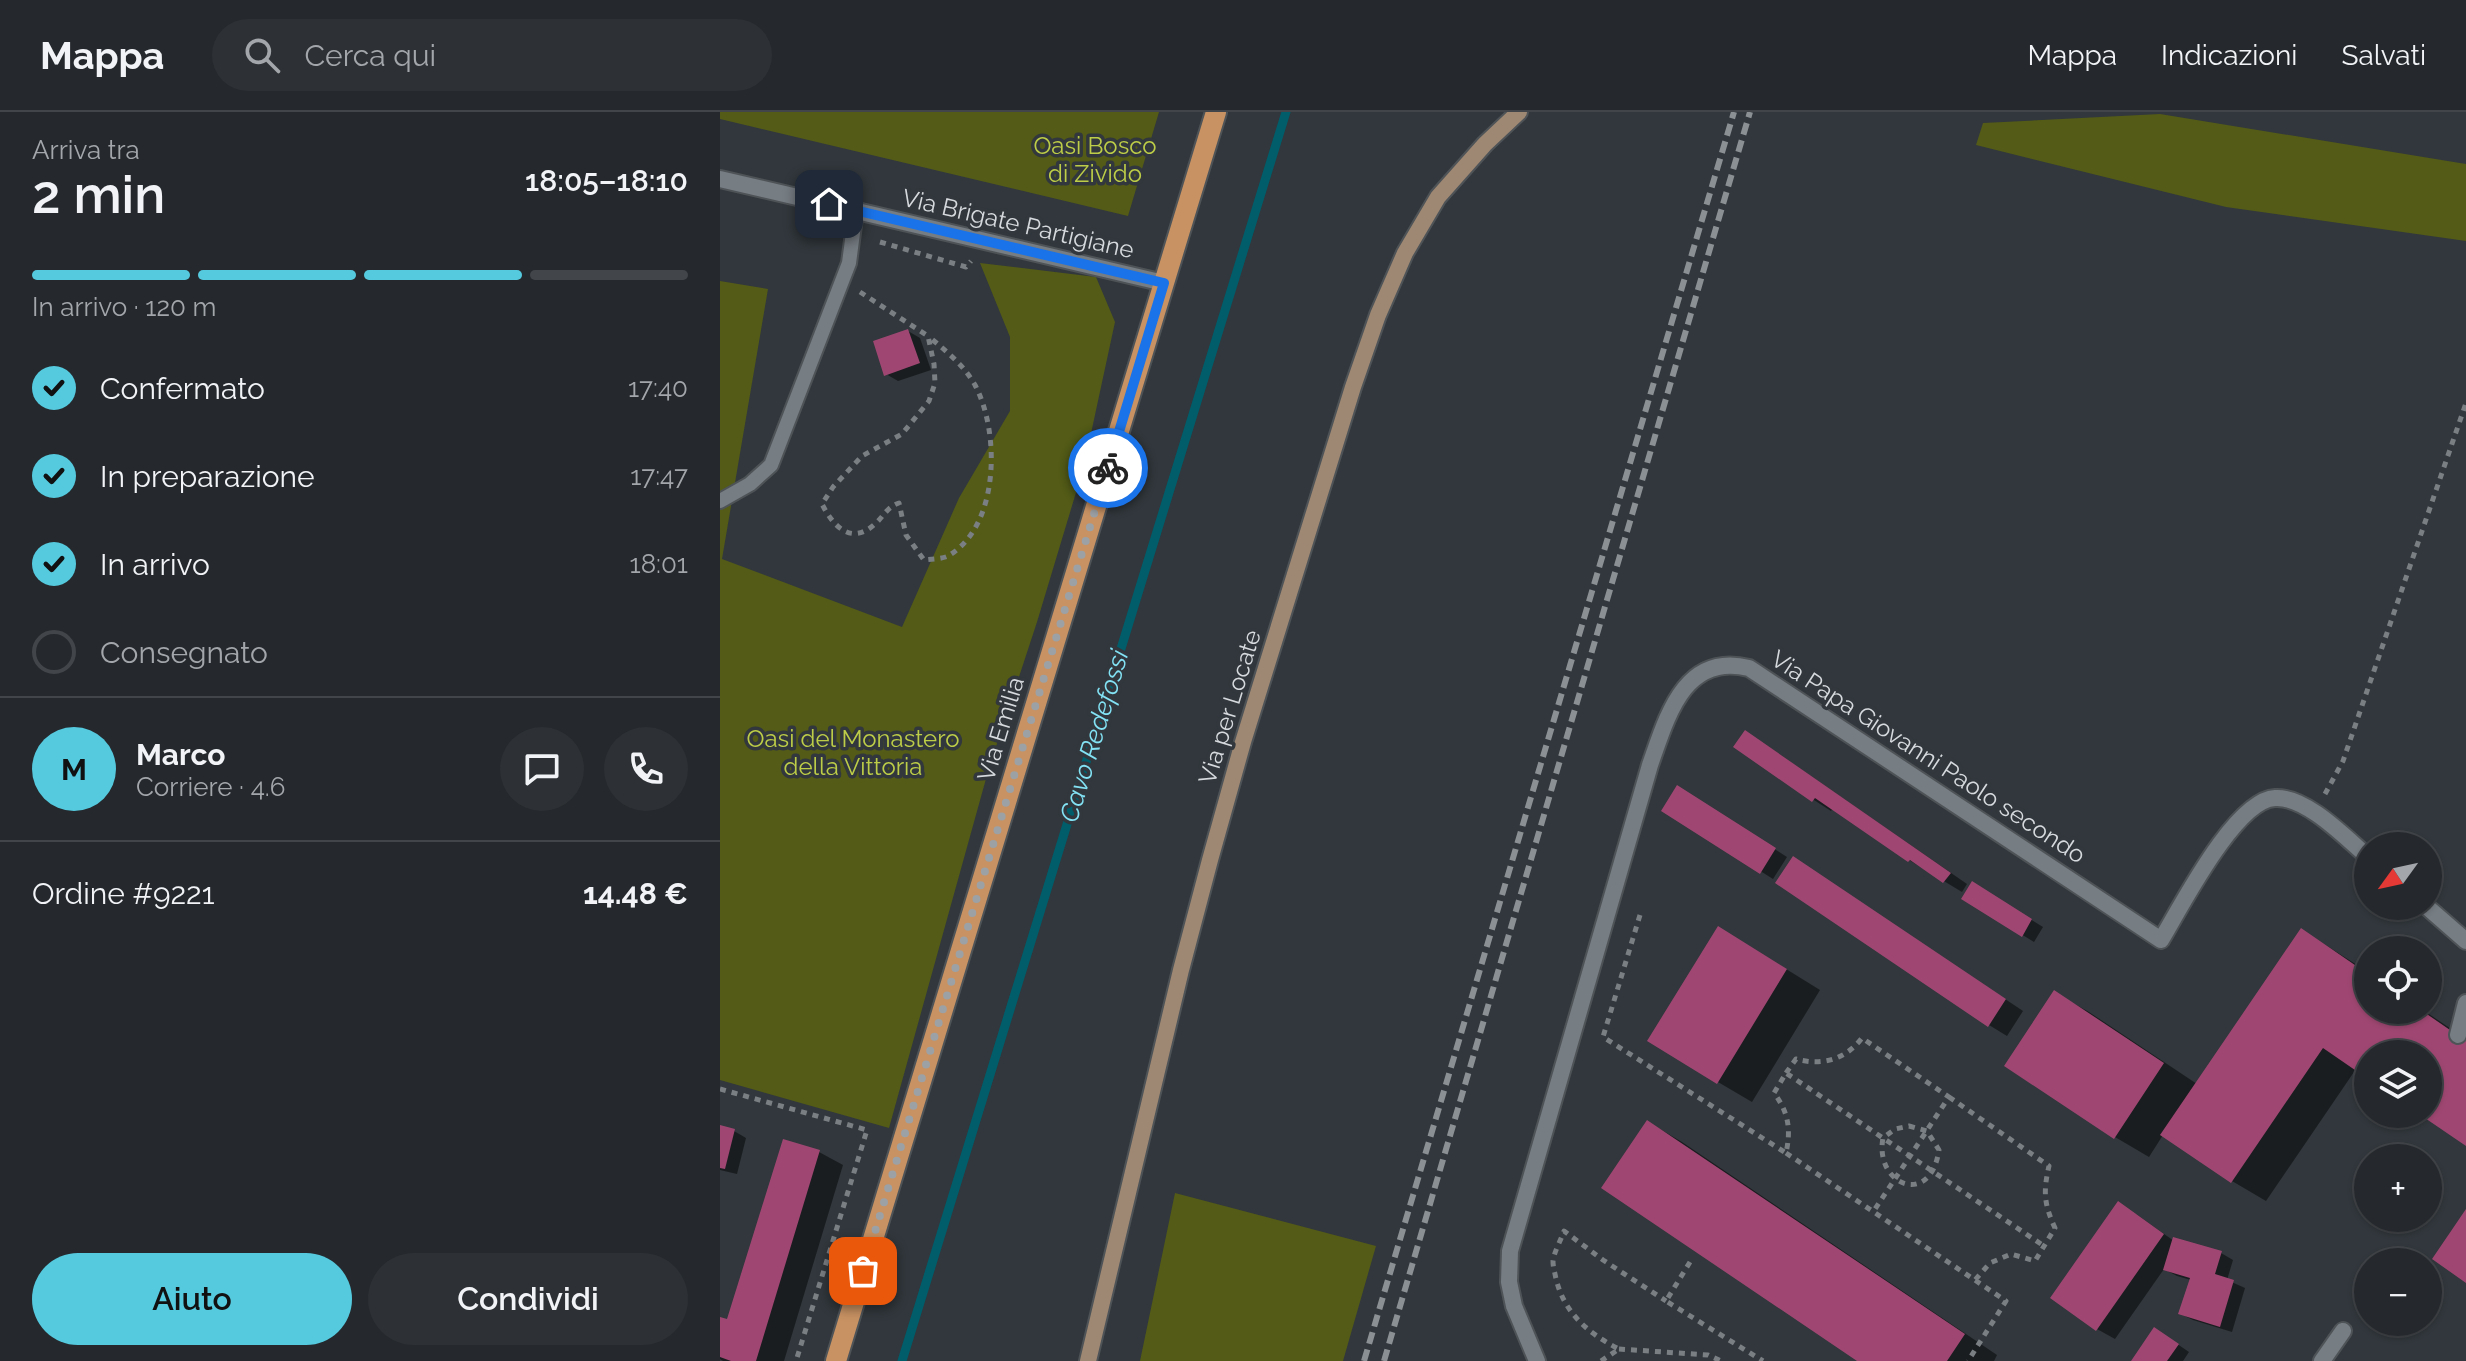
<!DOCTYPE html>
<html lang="it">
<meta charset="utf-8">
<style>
:root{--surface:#25292d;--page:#2d3135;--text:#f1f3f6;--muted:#a3a6aa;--line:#424549;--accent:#55cadf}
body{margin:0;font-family:Raleway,sans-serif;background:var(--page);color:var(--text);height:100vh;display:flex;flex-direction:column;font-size:30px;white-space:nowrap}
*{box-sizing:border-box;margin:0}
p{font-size:26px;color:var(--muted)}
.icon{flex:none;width:44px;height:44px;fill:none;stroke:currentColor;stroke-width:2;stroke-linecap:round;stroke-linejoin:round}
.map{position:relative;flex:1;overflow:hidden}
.panel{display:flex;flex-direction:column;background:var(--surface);width:720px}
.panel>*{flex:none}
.needle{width:52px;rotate:237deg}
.fabs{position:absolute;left:1634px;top:720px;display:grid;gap:16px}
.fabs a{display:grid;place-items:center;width:88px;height:88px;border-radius:50%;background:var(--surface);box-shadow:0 2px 6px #0004,0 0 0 2px var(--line);font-size:40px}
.pin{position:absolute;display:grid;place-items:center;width:68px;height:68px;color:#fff;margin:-34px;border-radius:16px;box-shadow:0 4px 12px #0006}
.courier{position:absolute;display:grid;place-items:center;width:80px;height:80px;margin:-40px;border:6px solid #1a73e8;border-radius:50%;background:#fff;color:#222;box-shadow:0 2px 10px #0007}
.head em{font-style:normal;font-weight:600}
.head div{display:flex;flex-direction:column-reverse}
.head{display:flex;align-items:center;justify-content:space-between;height:136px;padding:0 32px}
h1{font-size:52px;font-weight:600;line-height:60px}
.bar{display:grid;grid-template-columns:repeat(4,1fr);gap:12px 8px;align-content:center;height:96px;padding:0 32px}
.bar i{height:10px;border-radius:6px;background:var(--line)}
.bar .active{background:var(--accent)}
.bar p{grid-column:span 4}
.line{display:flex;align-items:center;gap:20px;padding:0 32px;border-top:2px solid var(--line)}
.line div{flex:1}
.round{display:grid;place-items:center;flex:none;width:84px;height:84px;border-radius:42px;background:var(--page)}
ol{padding:0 32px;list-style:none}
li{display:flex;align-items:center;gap:24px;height:88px}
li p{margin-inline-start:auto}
li .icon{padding:8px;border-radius:50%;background:var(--accent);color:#111;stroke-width:4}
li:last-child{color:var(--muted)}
li i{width:44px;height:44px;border:4px solid var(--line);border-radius:50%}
.action{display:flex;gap:16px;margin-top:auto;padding:16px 32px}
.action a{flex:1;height:92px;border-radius:48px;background:var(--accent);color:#111;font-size:32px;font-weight:600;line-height:92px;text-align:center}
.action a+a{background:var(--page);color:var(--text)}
header{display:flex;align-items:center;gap:48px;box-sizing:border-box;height:112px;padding:0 40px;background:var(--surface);border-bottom:2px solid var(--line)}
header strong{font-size:38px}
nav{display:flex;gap:44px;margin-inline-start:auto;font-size:28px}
.search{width:560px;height:72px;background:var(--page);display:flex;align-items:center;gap:20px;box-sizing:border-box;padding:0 28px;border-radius:44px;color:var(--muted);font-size:30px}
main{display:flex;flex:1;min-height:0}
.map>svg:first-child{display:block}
</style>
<header>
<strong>Mappa</strong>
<div class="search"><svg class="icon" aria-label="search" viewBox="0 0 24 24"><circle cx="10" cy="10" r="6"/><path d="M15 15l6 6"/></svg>Cerca qui</div>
<nav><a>Mappa</a><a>Indicazioni</a><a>Salvati</a></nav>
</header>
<main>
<section class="panel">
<div class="head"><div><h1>2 min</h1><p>Arriva tra</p></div><em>18:05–18:10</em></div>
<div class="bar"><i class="active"></i><i class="active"></i><i class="active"></i><i></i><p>In arrivo · 120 m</p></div>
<ol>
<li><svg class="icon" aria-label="check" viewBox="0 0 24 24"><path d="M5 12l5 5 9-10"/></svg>Confermato<p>17:40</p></li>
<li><svg class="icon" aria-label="check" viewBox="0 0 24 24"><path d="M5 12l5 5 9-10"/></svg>In preparazione<p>17:47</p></li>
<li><svg class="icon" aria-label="check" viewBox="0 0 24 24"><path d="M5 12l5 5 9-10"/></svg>In arrivo<p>18:01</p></li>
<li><i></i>Consegnato</li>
</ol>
<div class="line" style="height:144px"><b class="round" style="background:var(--accent);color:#111">M</b><div><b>Marco</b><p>Corriere · 4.6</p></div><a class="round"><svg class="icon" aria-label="chat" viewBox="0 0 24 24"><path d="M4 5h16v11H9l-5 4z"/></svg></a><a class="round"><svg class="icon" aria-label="phone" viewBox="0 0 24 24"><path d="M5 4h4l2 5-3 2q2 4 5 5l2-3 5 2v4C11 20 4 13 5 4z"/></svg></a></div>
<div class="line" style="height:104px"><div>Ordine #9221</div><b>14.48 €</b></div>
<div class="action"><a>Aiuto</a><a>Condividi</a></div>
</section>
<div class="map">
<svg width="1746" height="1249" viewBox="0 0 1746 1249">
<rect width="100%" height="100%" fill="#31373c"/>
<path fill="#535b17" d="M0,0H439L408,104L0,7Z
M1440,2L1746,52V129L1506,95L1256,33L1263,11Z
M260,151L376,165L395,210L364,354L317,510L269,656L169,1016L0,968V169L48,177L2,447L182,515L239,386L290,299V225Z
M455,1081L656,1134L623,1249H420Z"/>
<path fill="#0007" d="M188,219L200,226L211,258L178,269L166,262Z
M1043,631L1247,772L1242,780L1189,748L1113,696L1111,699L1094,688L1016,634Z
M970,683L1067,745L1053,767L944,698Z
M1074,746L1303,899L1287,924L1269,913Z
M1252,772L1323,815L1314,830L1244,787Z
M1582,818L1648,860V898H1703L1746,927V1032L1702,1002H1708V942H1648V965L1636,957L1546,1089L1512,1069L1443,1023L1429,1045L1395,1025L1287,953L1335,881L1369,900L1477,972Z
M1032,836L1100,878L1032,990L998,970Z
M928,1010L962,1030L1277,1243L1274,1249H1141Z
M0,1015L14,1019L26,1026L17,1062L0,1058Z
M99,1040L123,1053L64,1249H3L0,1247V1207L8,1209Z
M1416,1102L1454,1129V1127L1501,1141L1513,1148L1507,1168L1525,1176L1512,1220L1473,1208L1461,1202L1471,1168L1457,1164L1444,1157L1395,1227L1377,1217Z
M1447,1225L1469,1240L1463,1249H1414Z"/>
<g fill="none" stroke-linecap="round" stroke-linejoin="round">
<path stroke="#015d6a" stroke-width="9" d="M182,1249L566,0"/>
</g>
<path fill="#9f4772" d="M188,217L200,251L164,264L153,229Z
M1025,618L1231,761L1223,771L1190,748L1188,750L1095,686L1092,690L1013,635Z
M957,673L1056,736L1040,762L941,699Z
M1073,744L1286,887L1268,915L1055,771Z
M1252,769L1312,807L1302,825L1241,787Z
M998,814L1067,857L997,972L927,929Z
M1581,816L1648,862V898H1701L1746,929V1034L1699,1002H1708V942H1648V967L1603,936L1511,1071L1440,1023Z
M1334,878L1444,951L1394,1027L1284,954Z
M927,1008L1245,1222L1227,1249H1137L881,1076Z
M0,1013L15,1017L5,1057L0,1056Z
M63,1027L100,1038L36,1249H11L0,1245V1205L7,1207Z
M1398,1089L1444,1122L1376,1219L1330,1186Z
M1746,1097V1171L1712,1147Z
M1453,1125L1502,1139L1495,1162L1514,1168L1500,1215L1458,1202L1470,1166L1443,1158Z
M1434,1215L1459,1232L1447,1249H1411Z"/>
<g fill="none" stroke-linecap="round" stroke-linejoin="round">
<g stroke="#4e5357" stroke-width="18">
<path id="service" d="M0,389L30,372L51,353L129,151L136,98"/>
</g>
<g stroke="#4e5357" stroke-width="20">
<path id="minor" d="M1706,794L1746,829
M1738,923L1746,891
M817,1249L794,1194L789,1170L790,1139L930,653C947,605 964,540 1029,556L1441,828C1461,795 1515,688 1555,686C1586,684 1626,726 1648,745
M1602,1249L1623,1219"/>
</g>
<g stroke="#4e5357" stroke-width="20">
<path id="tertiary" d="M0,67L444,171"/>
</g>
<g stroke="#4e5357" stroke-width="20">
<path id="secondary" d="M368,1249L461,858L490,748L523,630L633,275L658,203L685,141L718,85L765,32L799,0"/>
</g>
<g stroke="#4e5357" stroke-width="24">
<path id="primary" d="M116,1249L496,0"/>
</g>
<path stroke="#7a7f84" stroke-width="5" stroke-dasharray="6 6" stroke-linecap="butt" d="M160,130L246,155L251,149
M140,180L208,224L214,252L215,271L209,289L182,322L142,344L113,375L102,392C113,414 131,434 155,412C164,404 167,395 179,391L186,423L204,448C211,447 222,447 228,444C280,414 280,320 255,273C243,252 226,239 208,224
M1605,682L1623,649L1746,291
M920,803L883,925L1066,1041C1071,1018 1069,1001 1054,981L1066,961L1324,1134
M1066,961L1076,947C1102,954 1125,948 1142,926L1229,985L1153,1100
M0,977L147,1018L76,1249
M1229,985L1329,1054C1323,1080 1324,1092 1335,1116L1315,1149L1291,1142L1270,1151L1255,1168
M1189,1014L1207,1019L1219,1038C1210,1097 1154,1072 1163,1026L1175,1017Z
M1066,1041L1286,1189L1248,1249
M970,1150L946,1189L1043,1249
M899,1237L988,1243L1001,1249
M881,1249L899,1237C867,1221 842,1199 835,1162C834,1158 833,1154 833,1149C834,1140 841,1128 844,1119L883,1148L946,1189"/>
<use href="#service" stroke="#767d83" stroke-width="14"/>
<use href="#minor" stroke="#767d83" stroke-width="16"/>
<use href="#tertiary" stroke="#767d83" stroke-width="16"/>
<use href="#secondary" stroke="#9f8873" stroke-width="16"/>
<use href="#primary" stroke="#c89263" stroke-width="20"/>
<path stroke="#8b9095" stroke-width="6" stroke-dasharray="12 6" stroke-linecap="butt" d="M644,1249L1014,0
M664,1249L1030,0"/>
</g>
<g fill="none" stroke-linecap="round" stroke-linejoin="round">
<path stroke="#9ca1a5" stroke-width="8" stroke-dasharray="0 14.4" d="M143,1159L388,356"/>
<path stroke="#1a73e8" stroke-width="10" d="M109,92L444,171L388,356"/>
</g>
<g text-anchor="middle" stroke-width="7" stroke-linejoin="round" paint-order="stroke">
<g font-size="24" fill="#bdcd47" stroke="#31373c">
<text x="375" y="42">Oasi Bosco<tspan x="375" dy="28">di Zivido</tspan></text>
<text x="133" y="635">Oasi del Monastero<tspan x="133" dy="28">della Vittoria</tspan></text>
</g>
<g font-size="24" fill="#d6dade" stroke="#31373c">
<text transform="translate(298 112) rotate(13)" y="8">Via Brigate Partigiane</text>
<text transform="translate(510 595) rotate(-73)" y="8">Via per Locate</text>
<text transform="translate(281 617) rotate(-73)" y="8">Via Emilia</text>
<text transform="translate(1208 645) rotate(33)" y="8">Via Papa Giovanni Paolo secondo</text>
</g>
<g font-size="26" font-style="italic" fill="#83e3f5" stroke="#31373c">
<text transform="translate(374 624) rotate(-73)" y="9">Cavo Redefossi</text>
</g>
</g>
</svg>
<div class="fabs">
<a><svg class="needle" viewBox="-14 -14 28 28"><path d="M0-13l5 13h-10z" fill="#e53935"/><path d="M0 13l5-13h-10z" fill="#a3a6aa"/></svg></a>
<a><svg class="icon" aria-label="locate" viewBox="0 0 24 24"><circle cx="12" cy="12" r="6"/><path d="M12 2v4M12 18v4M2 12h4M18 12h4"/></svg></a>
<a><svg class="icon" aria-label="layers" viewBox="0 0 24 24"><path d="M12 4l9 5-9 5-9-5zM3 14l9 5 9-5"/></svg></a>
<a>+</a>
<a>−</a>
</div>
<div class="pin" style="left:143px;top:1159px;background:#ea580c"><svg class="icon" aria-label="bag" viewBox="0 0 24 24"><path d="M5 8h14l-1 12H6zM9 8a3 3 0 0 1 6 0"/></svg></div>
<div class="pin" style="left:109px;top:92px;background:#1f2937"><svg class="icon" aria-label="home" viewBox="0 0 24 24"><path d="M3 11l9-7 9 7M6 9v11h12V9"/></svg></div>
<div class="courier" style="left:388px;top:356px"><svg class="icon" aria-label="bike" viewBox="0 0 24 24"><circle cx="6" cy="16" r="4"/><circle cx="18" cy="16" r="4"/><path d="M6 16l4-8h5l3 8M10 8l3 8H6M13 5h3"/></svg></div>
</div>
</main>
